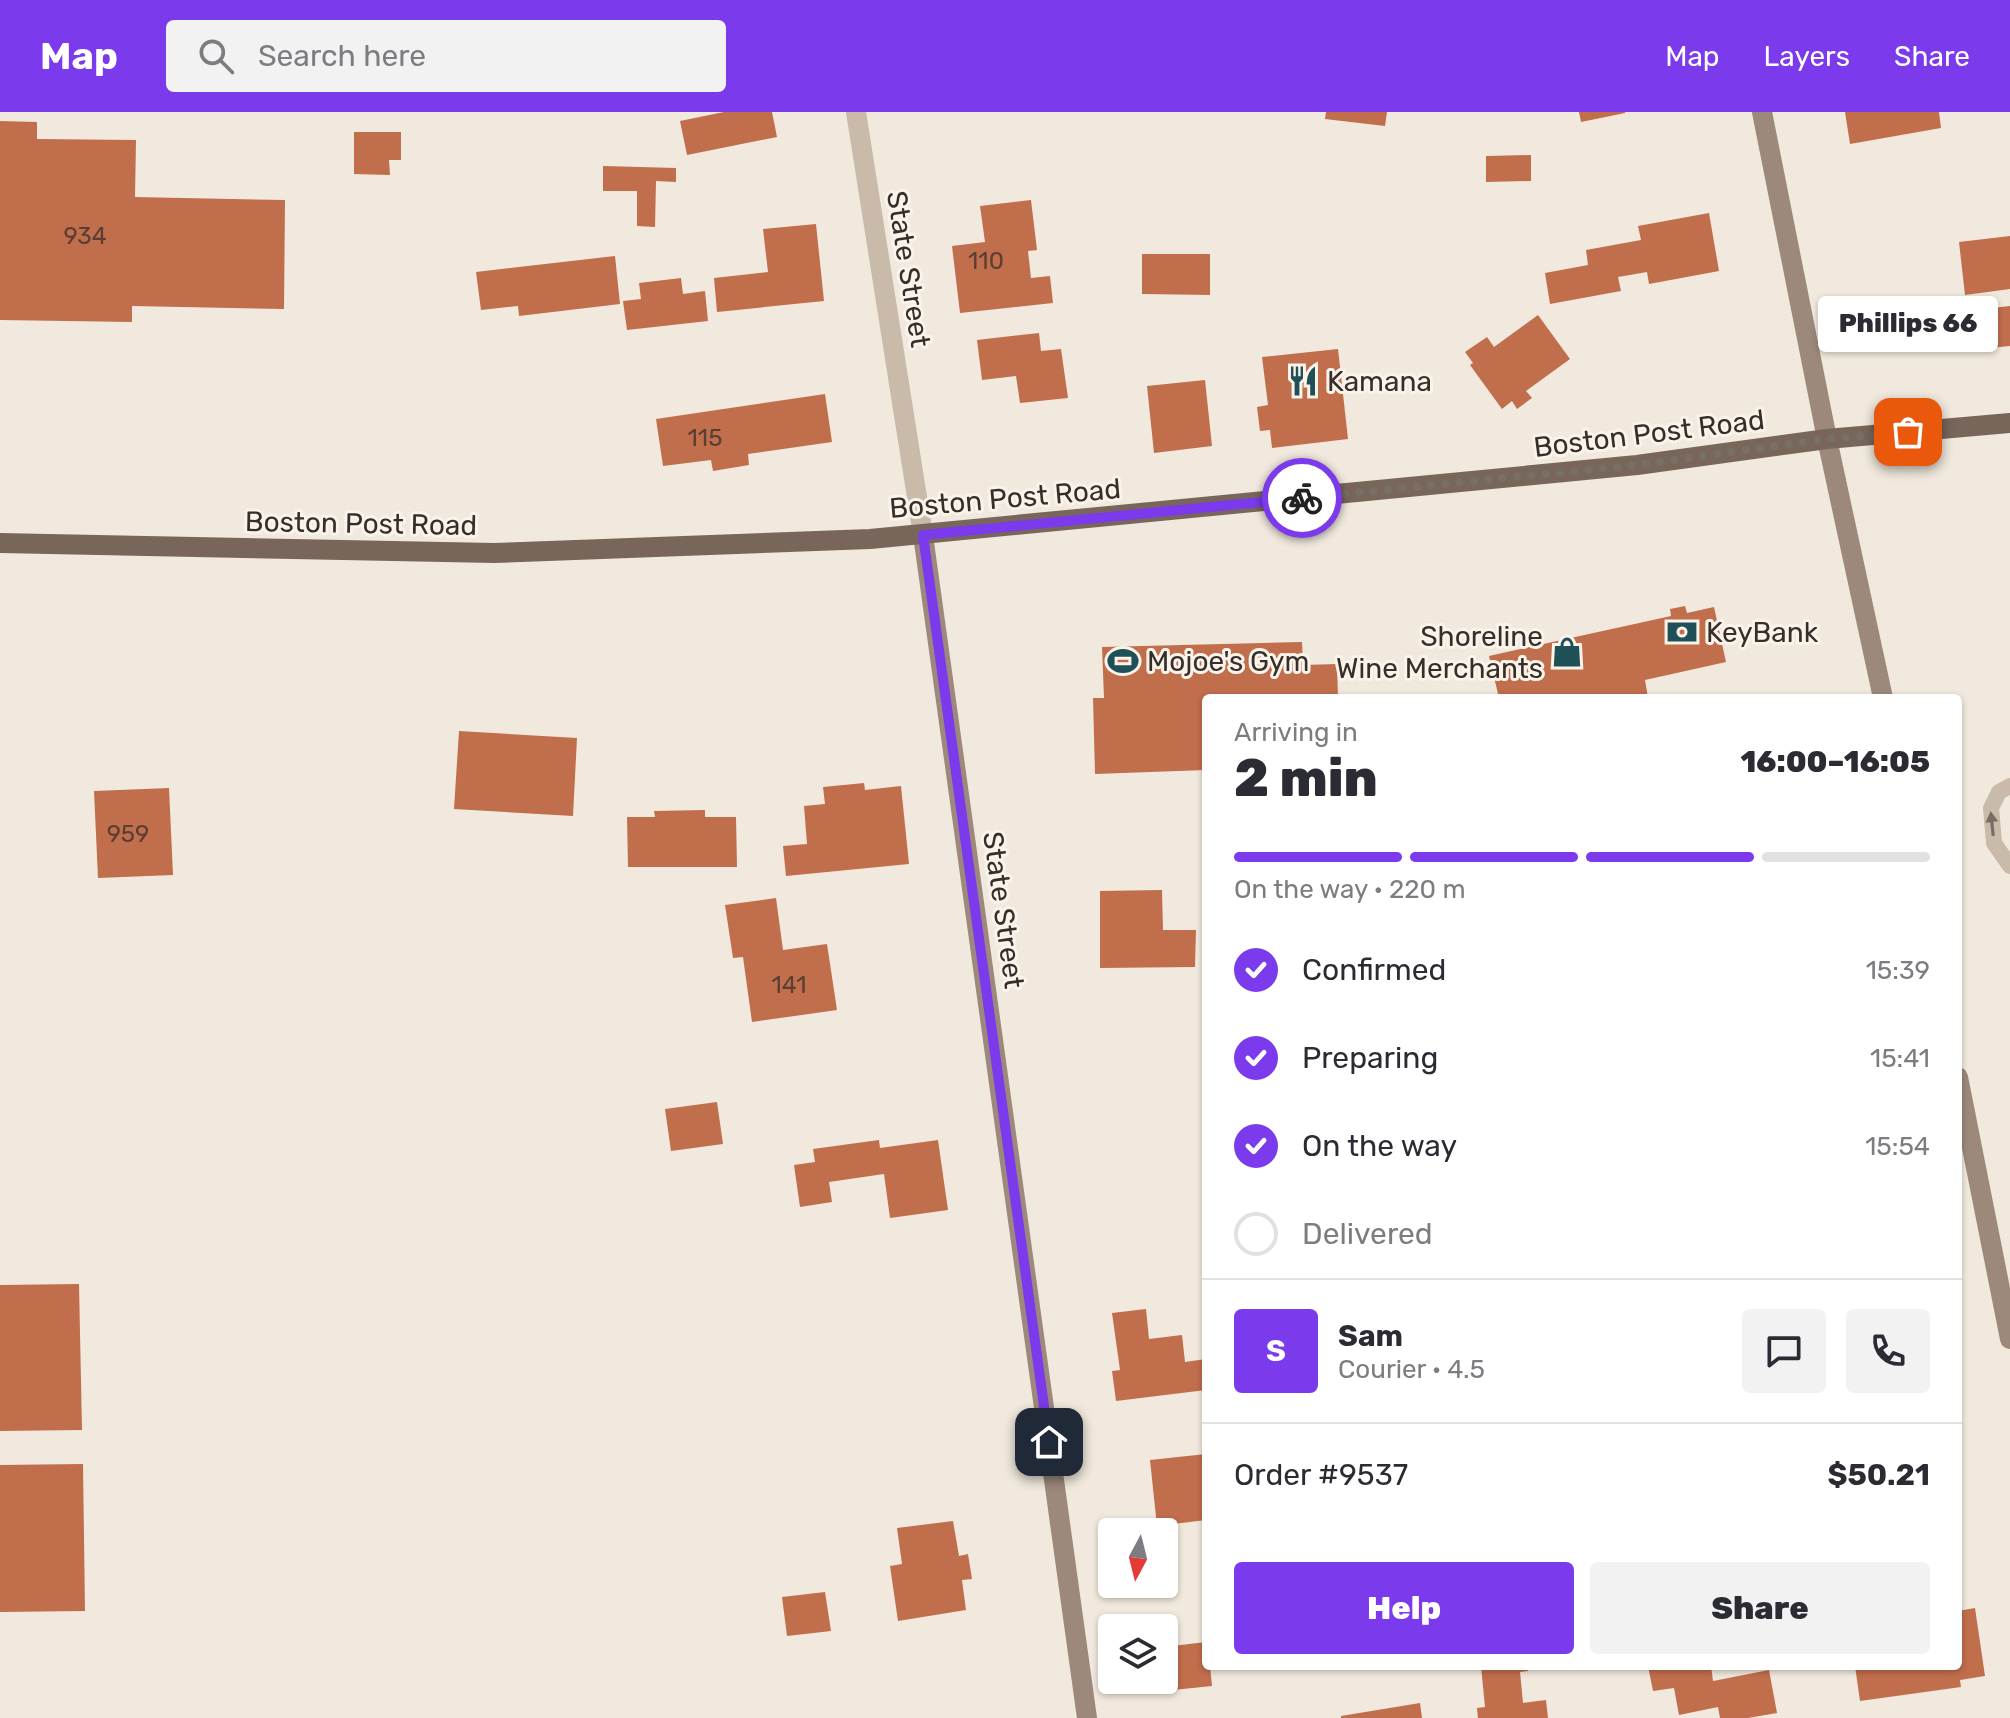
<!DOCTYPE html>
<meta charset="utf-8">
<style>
:root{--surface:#fff;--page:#f2f2f3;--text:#2b2b33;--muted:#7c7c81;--line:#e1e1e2;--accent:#7c3aed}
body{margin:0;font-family:Rubik,sans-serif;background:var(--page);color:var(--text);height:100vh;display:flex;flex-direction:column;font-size:30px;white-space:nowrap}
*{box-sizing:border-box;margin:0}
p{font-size:26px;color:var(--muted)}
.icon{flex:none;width:44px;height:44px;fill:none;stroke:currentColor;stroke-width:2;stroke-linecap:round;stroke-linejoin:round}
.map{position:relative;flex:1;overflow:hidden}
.drawer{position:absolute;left:1202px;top:582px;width:760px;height:976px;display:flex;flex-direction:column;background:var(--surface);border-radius:8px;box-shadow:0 2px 6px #0004}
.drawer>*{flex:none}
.needle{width:52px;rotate:187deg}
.tools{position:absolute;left:1098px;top:1406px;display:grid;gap:16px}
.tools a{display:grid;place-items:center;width:80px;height:80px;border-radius:8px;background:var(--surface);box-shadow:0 2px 6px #0004;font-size:40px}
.pin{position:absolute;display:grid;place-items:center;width:68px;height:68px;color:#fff;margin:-34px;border-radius:16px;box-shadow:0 4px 12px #0006}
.courier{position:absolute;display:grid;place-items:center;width:80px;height:80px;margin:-40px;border:6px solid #7c3aed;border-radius:50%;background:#fff;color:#222;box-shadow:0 2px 10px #0007}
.bubble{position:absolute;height:56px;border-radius:8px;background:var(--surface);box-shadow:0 2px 6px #0004;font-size:26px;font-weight:800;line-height:56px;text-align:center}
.head em{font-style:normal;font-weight:800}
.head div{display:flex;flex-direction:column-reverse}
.head{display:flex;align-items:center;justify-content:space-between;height:136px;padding:0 32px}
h1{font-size:52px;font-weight:800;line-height:60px}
.bar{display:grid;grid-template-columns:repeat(4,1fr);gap:12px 8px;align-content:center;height:96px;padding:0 32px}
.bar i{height:10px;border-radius:6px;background:var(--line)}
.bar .current{background:var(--accent)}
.bar p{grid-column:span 4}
.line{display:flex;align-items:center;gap:20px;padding:0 32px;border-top:2px solid var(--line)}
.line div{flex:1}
.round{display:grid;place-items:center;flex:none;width:84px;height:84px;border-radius:8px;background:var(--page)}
ol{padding:0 32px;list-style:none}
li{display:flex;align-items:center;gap:24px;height:88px}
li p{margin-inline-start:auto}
li .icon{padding:8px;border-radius:50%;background:var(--accent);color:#fff;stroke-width:4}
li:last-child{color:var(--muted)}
li i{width:44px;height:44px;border:4px solid var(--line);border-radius:50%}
.primary-button{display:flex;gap:16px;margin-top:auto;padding:16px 32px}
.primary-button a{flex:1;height:92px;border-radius:8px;background:var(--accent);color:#fff;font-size:32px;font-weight:800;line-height:92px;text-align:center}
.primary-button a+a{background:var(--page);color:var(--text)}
header{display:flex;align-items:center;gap:48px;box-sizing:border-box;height:112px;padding:0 40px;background:var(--accent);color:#fff}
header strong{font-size:38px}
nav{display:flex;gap:44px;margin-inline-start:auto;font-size:28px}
.search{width:560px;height:72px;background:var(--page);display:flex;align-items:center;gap:20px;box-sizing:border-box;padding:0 28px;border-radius:8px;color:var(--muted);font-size:30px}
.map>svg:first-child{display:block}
</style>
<header>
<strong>Map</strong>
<div class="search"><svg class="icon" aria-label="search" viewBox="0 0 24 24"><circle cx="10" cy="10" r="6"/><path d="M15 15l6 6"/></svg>Search here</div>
<nav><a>Map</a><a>Layers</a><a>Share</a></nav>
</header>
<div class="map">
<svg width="2010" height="1606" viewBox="0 0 2010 1606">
<rect width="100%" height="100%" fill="#f1e9dd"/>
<path fill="#c16e4c" d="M724,0H772L777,25L687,43L680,9Z
M1326,0H1387L1385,14L1325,7Z
M1579,0H1625V1L1581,10Z
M1845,0H1939L1941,16L1850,32Z
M0,9L37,10V27L136,28L135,85L285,88L284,197L132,194V210L0,208Z
M354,20H401V48H389L390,63L354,62Z
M1531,43V69L1486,70V44Z
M603,54L676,56V70L656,69L655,115L637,114V79H603Z
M1031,88L1037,138L1028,139L1031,166L1050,164L1053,191L960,201L952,134L985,130L980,94Z
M1709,101L1719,159L1649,172L1647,160L1618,165L1621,179L1550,192L1545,161L1588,153L1586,138L1641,128L1638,114Z
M816,112L824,189L717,200L714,166L768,160L763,117Z
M2010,124V177L1965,183L1959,130Z
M1142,142H1210V183L1142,182Z
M615,144L620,192L519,204L518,194L481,198L476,160Z
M681,166L683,182L705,179L708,209L627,218L623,189L641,187L639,171Z
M2010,194V234L1968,238L1964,199Z
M1538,203L1570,247L1526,279L1532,286L1517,297L1512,289L1502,297L1470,253L1473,251L1465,240L1487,225L1494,235Z
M1039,221L1041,239L1061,237L1068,286L1020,291L1016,264L982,268L977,228Z
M1338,237L1348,327L1272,336L1270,318L1260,319L1257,295L1268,293L1262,245Z
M1205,268L1212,334L1154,341L1147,274Z
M825,282L832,330L748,342L749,353L713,359L711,348L663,354L656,307Z
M1685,494L1687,501L1714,495L1726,550L1645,568L1648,586H1499L1489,544L1671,504L1670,497Z
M1302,530L1303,553L1337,552L1338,586H1206V658L1095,662L1093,586H1104L1102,535Z
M459,619L577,626L573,704L454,697Z
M864,671L865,678L901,674L909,752L786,764L783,734L807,732L804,694L825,692L823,675Z
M169,676L173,763L98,766L94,679Z
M705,698V705H736L737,755H628L627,705H655L654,699Z
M1162,778L1163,818H1196L1195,855L1100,856V779Z
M776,786L783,838L827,832L837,898L752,910L743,845L733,846L725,793Z
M717,990L723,1032L671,1039L665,997Z
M879,1028L880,1036L938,1028L948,1098L890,1106L884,1062L829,1070L832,1090L800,1095L794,1053L815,1050L813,1037Z
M79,1172L82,1318L0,1319V1173Z
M1146,1197L1149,1227L1182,1223L1185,1250L1206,1247V1278L1116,1289L1112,1259L1120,1258L1112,1201Z
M1206,1342V1408L1157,1414L1150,1348Z
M83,1352L85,1499L0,1500V1353Z
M953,1409L959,1444L968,1442L972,1467L962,1468L966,1498L898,1509L890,1454L902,1452L897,1416Z
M825,1480L831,1519L787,1524L782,1485Z
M1975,1496L1985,1564L1960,1568L1961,1575L1860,1589L1855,1554H1958V1499Z
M1206,1530V1554H1210L1212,1574L1163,1579L1164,1535Z
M1481,1554H1527L1528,1559L1520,1560L1523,1591L1546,1588L1548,1606H1478L1477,1596L1485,1595Z
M1648,1554H1689V1556L1711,1554L1713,1569L1769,1558L1777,1601L1748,1606H1720L1718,1595L1679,1603L1674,1576L1653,1579Z
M1420,1591L1422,1606H1341V1604Z"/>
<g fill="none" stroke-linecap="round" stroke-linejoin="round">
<path stroke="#c9baaa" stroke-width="16" d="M2010,674L1999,680L1991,696L1994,731L2010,754"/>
<path stroke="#c9baaa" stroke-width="20" d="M856,0L923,423"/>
<path stroke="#9d897b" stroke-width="20" d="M1762,0L1827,327L1883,586
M923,423L1087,1606
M1958,965L2010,1227"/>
<path stroke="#78665b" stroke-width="20" d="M0,431L494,441L870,427L1637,353L1827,327L2010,311"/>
</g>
<defs><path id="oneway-solid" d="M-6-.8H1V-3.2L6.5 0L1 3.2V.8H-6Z" transform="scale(2)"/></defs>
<use fill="#796d63" href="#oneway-solid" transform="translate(1992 712) rotate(-96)"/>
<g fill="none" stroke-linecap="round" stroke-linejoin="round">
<path stroke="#786f68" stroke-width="8" stroke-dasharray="0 14.4" d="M1302,386L1637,353L1827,327L1908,320"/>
<path stroke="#7c3aed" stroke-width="10" d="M1049,1330L923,423L1302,386"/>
</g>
<defs>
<g id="restaurant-bare" transform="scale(2.4)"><path d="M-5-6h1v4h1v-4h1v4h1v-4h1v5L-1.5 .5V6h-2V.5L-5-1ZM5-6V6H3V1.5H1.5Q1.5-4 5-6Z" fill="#205057" stroke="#f9f3ea" stroke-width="2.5" paint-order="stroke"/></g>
<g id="bank-bare" transform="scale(2.4)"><path d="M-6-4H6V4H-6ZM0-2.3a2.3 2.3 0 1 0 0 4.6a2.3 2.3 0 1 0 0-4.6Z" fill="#205057" stroke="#f9f3ea" stroke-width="2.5" paint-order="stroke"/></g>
<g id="shop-bare" transform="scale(2.4)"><path d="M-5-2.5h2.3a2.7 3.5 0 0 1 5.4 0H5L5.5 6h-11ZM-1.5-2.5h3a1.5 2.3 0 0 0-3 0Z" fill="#205057" stroke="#f9f3ea" stroke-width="2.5" paint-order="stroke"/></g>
<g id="stadium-bare" transform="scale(2.4)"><path d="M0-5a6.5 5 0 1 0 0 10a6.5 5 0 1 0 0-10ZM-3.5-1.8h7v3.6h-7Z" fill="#205057" stroke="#f9f3ea" stroke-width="2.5" paint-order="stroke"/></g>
</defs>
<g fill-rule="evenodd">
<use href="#restaurant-bare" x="1303" y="269"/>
<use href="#bank-bare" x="1682" y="520"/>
<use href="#shop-bare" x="1567" y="540"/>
<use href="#stadium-bare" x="1123" y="549"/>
</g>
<g text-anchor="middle" stroke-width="6" stroke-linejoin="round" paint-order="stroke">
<g font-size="24" fill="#5a3e32">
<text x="85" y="132">934</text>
<text x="986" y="157">110</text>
<text x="705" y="334">115</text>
<text x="128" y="730">959</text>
<text x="789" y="881">141</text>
</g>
<g font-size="28" fill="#372e29" stroke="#f9f3ea">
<text transform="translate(909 157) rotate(81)" y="10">State Street</text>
<text transform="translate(1649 321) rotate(-7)" y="10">Boston Post Road</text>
<text transform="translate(1005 386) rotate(-5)" y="10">Boston Post Road</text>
<text transform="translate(361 411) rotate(1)" y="10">Boston Post Road</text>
<text transform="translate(1004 798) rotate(82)" y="10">State Street</text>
</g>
<g font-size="28" fill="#372e29" stroke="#f9f3ea" text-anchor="start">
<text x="1327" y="279">Kamana</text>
<text x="1706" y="530">KeyBank</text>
<text x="1543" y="534" text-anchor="end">Shoreline<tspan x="1543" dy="32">Wine Merchants</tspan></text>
<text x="1147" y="559">Mojoe's Gym</text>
</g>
</g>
</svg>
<div class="tools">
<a><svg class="needle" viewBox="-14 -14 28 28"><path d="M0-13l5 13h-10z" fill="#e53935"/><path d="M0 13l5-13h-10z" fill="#7c7c81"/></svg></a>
<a><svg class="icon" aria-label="layers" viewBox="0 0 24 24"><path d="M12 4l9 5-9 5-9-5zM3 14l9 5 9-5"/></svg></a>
</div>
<div class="pin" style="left:1908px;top:320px;background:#ea580c"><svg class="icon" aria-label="bag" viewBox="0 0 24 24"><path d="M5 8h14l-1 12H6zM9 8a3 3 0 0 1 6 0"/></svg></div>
<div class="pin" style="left:1049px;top:1330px;background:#1f2937"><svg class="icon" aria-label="home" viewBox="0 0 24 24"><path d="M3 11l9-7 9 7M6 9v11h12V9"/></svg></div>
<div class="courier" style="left:1302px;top:386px"><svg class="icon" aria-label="bike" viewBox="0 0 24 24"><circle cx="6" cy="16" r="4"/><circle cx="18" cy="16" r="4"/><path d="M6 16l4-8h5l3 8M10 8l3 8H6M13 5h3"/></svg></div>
<div class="bubble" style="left:1818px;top:184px;width:180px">Phillips 66</div>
<section class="drawer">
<div class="head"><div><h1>2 min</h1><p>Arriving in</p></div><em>16:00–16:05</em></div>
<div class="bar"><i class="current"></i><i class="current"></i><i class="current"></i><i></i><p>On the way · 220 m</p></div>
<ol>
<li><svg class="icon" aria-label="check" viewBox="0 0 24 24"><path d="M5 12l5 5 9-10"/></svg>Confirmed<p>15:39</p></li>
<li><svg class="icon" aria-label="check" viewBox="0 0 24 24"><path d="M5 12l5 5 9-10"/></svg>Preparing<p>15:41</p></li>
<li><svg class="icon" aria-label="check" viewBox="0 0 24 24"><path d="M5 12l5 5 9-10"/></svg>On the way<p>15:54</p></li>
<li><i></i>Delivered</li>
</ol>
<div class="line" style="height:144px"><b class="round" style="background:var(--accent);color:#fff">S</b><div><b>Sam</b><p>Courier · 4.5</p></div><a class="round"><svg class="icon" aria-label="chat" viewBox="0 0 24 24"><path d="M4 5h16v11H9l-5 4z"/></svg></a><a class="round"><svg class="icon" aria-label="phone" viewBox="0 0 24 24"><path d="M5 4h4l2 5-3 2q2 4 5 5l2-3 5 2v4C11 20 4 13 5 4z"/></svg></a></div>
<div class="line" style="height:104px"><div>Order #9537</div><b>$50.21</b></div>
<div class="primary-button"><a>Help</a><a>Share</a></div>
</section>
</div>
